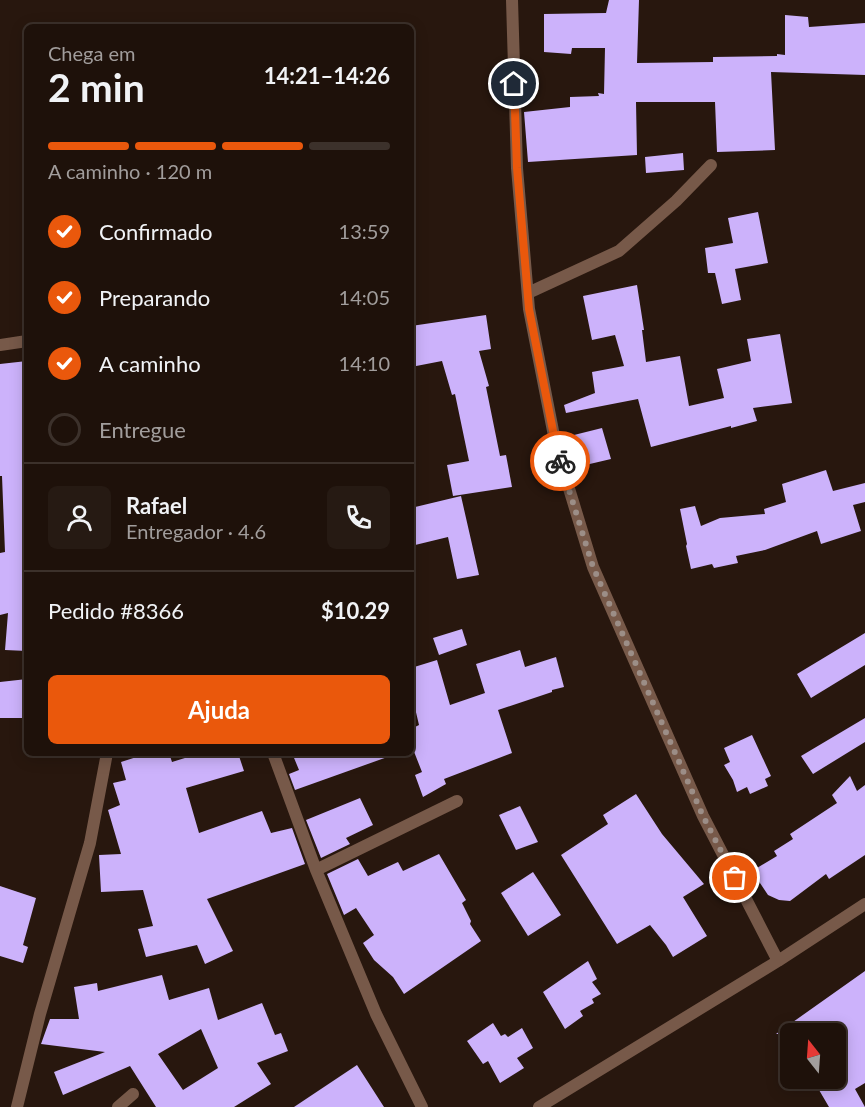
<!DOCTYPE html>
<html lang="pt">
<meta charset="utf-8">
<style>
:root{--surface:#1e110a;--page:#261a13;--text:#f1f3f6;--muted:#a19d9c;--line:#3c312b;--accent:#ea580c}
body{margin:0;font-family:Lato,sans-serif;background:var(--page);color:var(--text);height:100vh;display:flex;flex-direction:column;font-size:22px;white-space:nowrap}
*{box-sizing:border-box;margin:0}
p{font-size:20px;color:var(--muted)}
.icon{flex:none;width:33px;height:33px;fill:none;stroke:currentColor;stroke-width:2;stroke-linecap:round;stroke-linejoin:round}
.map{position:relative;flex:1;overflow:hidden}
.drawer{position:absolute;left:24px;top:24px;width:390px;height:732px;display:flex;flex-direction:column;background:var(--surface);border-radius:9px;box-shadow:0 3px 15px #0003,0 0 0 2px var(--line)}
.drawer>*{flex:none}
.needle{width:39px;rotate:343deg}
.fabs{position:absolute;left:780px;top:1023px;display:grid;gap:12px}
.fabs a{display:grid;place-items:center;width:66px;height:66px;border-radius:9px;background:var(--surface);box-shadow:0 3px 15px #0003,0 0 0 2px var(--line);font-size:30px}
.pin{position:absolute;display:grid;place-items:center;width:51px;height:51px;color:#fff;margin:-26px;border:3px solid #fff;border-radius:50%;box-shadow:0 2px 6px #0007}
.courier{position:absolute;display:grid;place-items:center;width:60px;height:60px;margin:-30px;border:4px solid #ea580c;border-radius:50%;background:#fff;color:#222;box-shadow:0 2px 8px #0007}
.head em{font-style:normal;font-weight:700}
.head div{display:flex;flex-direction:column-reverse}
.head{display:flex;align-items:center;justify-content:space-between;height:102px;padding:0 24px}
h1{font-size:39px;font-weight:700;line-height:45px}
.bar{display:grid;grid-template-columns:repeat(4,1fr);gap:9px 6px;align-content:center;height:72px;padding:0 24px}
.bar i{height:8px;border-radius:4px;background:var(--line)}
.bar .selected{background:var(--accent)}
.bar p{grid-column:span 4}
.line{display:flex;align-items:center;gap:15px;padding:0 24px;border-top:2px solid var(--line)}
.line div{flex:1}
.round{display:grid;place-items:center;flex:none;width:63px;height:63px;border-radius:9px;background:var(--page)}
ol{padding:0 24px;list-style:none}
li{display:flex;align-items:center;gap:18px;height:66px}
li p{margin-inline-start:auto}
li .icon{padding:6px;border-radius:50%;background:var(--accent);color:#fff;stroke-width:4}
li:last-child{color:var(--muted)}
li i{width:33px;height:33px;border:3px solid var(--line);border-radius:50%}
.button{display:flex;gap:12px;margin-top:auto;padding:12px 24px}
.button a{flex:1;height:69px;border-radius:9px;background:var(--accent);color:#fff;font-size:24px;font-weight:700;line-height:69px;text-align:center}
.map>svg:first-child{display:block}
</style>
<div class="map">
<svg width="865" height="1107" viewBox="0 0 865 1107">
<rect width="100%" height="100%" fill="#28170e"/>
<path fill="#ccb2fb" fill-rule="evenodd" d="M609,0H639L637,63L713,62V57L777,56V54L785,55V15L808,17L809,27L865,23V75L771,72L775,150L717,152L715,102H636L637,155L528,162L524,112L570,107V97L599,96L598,93L604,94L605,48H572L571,54L544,52V14L606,13Z
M683,153L684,170L646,173L645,157Z
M758,212L768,263L735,269L741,300L722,304L715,273H708L705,248L733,243L728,218Z
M637,285L644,330H642L646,362L680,356L689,406L724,398L717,369L751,361L747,339L780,334L792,403L753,408L757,421L731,428V426L651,447L638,399L566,413L564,405L595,393L592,372L624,366L615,335L592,340L583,296Z
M486,315L491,349L479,351L489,386L486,387L500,456L506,455L512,487L453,496L447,465L469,461L455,394L452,395L442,361L411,367V326Z
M27,361V651L5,650L8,613L0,615V553L5,552L2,476H0V364Z
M602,428L611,459L577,467L570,436Z
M826,470L833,491L865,483V502L853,505L861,531L821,544L817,531L765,550L736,556L738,563L714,568L712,564L691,569L686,546L687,544L680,509L695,506L701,526L720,518L765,514L764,509L786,502L782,484Z
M461,496L479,575L457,579L448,537L411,546V508Z
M462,629L467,645L439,655L433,638Z
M865,633V665L811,698L797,674Z
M520,650L525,667L556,657L564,687L552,690V692L498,710L512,753L444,779L446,784L423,797L415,775L422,772L411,744V729L419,725L411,691V668L437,660L450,705L485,693L476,664Z
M27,679L26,718H0V682Z
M865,718V742L813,774L801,756Z
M752,735L771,776L765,779L768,786L750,794L747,787L737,792L733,780L724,765L730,762L724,748Z
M149,753H169L172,762L201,753H238L244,771L186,788L199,833L262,811L271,833L292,828L305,864L207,899L233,951L205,964L197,945L146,957L138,929L153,926L143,890L101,892L99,855L121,854L108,810L120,805L113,783L126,780L121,762Z
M292,753H393V755L295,790L289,774L299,770Z
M850,776L857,791L865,785V855L829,879L826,874L790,901L779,900L768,895L752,871L777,856L774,851L793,839L790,834L837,803L832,795Z
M636,794L662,834L704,884L683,897L707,936L673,957L666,945L650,925L617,944L561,855L608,824L603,815Z
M360,798L373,825L346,838L350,844L321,858L306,820Z
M520,806L538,842L516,850L499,815Z
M439,854L466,900L462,903L471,921L470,924L481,941L404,994L393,977L374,960L363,943L374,935L356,908L344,915L327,874L358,859L368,876L398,862L403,871Z
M533,872L561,915L528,936L501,893Z
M0,886L36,898L23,945L28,947L23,963L0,956Z
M588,961L597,979L592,982L601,994L592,999L594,1003L580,1011L583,1016L565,1029L543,992Z
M865,971V1083L855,1089L865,1107H829L812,1078H836V1034H776Z
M162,975L169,1000L209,988L218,1020L262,1003L275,1035L281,1033L288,1051L257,1063L271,1084L234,1107H156L130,1066L63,1095L54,1072L105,1052L41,1044L50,1019H79L74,987L97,983L98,991ZM201,1029L218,1068L183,1090L158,1054Z
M493,1023L501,1036L505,1034L508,1037L522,1028L533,1048L517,1058L524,1068L500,1083L488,1061L483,1064L467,1041Z
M357,1065L384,1107H294Z"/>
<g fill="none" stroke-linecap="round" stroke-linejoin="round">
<path stroke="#775949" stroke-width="12" d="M512,0L517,168L529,309L556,446L593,567L703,816L778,961
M528,293L619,251L676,201L711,165
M0,345L27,341
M273,753L316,870L376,1014L422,1107
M316,870L457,801
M17,1107L40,1014L90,843L107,753
M118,1107L133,1094
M539,1107L778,961L865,904"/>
</g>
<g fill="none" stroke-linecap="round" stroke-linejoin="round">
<path stroke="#9c8e87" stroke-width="6" stroke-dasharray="0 10.8" d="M560,461L593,567L703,816L735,878"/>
<path stroke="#ea580c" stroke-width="8" d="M514,84L517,168L529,309L556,446L560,461"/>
</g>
</svg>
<div class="fabs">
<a><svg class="needle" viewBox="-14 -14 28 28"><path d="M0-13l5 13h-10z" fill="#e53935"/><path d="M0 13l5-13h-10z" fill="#a19d9c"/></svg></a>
</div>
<div class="pin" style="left:735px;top:878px;background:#ea580c"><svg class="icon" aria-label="bag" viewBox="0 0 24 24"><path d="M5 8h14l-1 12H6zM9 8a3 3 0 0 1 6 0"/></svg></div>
<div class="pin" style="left:514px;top:84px;background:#1f2937"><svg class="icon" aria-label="home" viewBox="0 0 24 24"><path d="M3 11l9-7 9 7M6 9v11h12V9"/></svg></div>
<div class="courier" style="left:560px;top:461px"><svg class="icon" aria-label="bike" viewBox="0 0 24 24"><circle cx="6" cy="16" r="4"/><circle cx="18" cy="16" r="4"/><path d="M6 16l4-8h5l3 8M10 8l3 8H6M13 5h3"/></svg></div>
<section class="drawer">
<div class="head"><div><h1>2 min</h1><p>Chega em</p></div><em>14:21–14:26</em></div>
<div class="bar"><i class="selected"></i><i class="selected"></i><i class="selected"></i><i></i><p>A caminho · 120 m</p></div>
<ol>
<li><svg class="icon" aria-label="check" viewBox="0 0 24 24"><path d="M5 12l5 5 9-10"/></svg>Confirmado<p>13:59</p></li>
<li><svg class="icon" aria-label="check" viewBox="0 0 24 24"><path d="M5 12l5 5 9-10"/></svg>Preparando<p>14:05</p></li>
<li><svg class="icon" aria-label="check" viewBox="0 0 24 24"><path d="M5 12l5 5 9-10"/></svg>A caminho<p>14:10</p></li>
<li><i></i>Entregue</li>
</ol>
<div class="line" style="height:108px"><a class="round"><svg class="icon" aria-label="person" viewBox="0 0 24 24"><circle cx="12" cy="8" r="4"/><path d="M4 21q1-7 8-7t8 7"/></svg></a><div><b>Rafael</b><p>Entregador · 4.6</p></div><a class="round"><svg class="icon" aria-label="phone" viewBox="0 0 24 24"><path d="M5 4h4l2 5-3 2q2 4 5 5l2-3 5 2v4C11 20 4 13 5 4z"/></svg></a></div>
<div class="line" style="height:78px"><div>Pedido #8366</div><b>$10.29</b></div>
<div class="button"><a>Ajuda</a></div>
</section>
</div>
